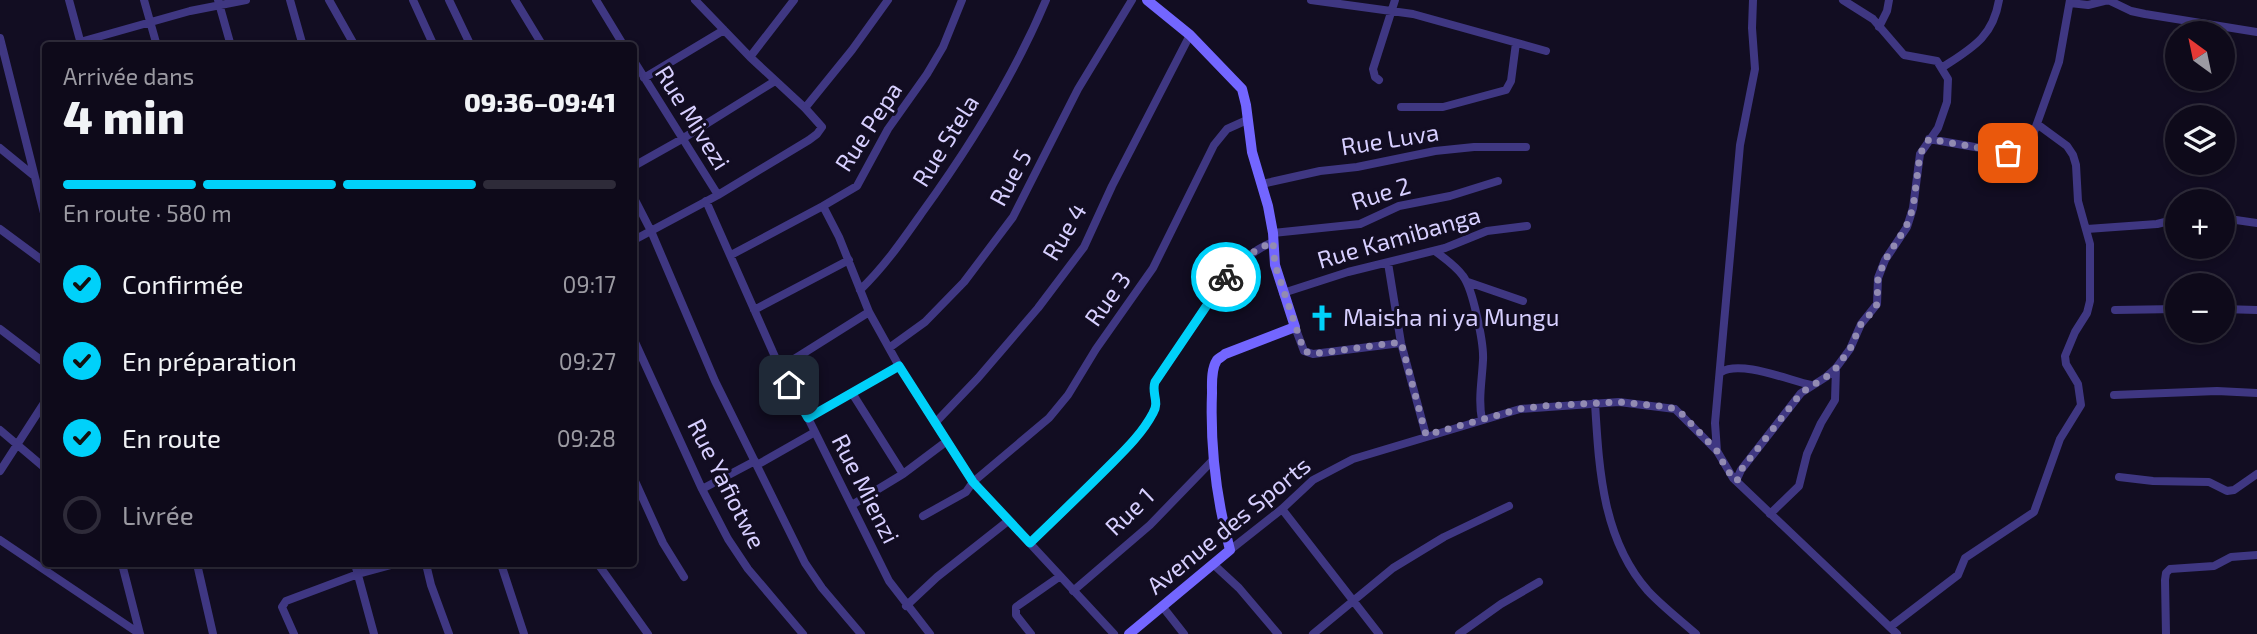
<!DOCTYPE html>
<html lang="fr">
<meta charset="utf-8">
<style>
:root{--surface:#0e0a1a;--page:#1c1827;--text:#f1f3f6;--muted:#9b9aa2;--line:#2e2b39;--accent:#00d1fa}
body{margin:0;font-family:"Exo 2",sans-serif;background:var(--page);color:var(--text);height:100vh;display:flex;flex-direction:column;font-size:26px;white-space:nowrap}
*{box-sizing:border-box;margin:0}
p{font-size:23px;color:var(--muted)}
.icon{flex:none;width:38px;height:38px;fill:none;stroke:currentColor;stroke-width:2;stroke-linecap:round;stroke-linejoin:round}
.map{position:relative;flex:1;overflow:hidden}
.details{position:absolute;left:42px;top:42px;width:595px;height:525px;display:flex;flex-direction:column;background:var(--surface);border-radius:7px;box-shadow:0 4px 10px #0003,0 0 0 2px var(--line)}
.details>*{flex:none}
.needle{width:46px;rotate:327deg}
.fabs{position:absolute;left:2165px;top:21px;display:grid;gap:14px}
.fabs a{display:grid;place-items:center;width:70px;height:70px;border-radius:50%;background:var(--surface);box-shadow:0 4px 10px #0003,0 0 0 2px var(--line);font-size:35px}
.pin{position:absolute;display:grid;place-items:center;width:60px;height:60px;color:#fff;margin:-30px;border-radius:14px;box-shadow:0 4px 10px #0006}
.courier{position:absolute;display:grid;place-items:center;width:70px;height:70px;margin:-35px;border:5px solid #00d1fa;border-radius:50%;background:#fff;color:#222;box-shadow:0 2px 9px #0007}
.head em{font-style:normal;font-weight:800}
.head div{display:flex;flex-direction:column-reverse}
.head{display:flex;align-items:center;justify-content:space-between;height:119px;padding:0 21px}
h1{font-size:46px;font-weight:800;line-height:52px}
.bar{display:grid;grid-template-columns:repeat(4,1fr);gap:10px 7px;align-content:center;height:84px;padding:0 21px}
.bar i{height:9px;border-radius:5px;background:var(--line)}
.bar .on{background:var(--accent)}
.bar p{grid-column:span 4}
ol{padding:0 21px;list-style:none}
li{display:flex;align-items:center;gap:21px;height:77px}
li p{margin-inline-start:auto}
li .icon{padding:7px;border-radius:50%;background:var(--accent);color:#111;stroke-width:4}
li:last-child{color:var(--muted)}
li i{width:38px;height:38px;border:4px solid var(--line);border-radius:50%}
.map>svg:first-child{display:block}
</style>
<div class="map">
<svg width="2257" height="634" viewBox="0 0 2257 634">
<rect width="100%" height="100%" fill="#120d22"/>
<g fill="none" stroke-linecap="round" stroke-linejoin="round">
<path stroke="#3f3782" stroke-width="8" d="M69,0L81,44
M144,0L157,46
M218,0L231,46
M290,0L303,46
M329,0L355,46
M413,0L434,46
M449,0L471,46
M515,0L543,46
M596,0L624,46
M1311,0L1413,14L1546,51
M2070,3L2088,5L2108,0L2131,11L2145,14L2257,32
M1879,27L1887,11L1889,0
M0,38L46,221
M80,42L190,11L246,0
M750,57L794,0
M634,61L718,195
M1943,67C1972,48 1993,37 1999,0
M644,78L724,30
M1379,80L1375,77L1373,69L1395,0
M1401,107H1443L1506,90L1511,81L1516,43
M805,108L852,50L888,0
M1929,139L2009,153L2025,144L2034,132L2059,62L2070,0
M0,148L33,175
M634,166L682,139L775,81
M1262,184L1320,171L1357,167L1435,151L1474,147H1526
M634,198L651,231L715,381L805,563L822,588L861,634
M706,201L780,368L808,418L889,581L930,634
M823,206L839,237L869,312L899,366L973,482L1114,634
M2222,218L2257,223
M0,229L46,263
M2087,229L2157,224L2177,219
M1273,233L1360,224L1399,206L1450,196L1498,181
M634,240L718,195L809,140L817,134L822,127L805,108L750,57L695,0
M1435,251C1444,258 1456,266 1463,276C1473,289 1484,344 1483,360C1482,381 1478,399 1482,420
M731,255L823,206L857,186L888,129L927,74L943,47L962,0
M1388,263L1401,343L1426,435
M1468,282L1523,301
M860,290C884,267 902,241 921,214C969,148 1014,76 1046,0
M1283,293L1348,272L1445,248L1487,231L1527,226
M2222,309L2257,310
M754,310L849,260
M2115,310L2177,309
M1295,327L1304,351L1313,354L1401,343
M0,329L46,364
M634,340L702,489L728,539L748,569L803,634
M889,348L925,322L964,282L1013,217L1078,89L1132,0
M780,368L869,312
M1721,372C1741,360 1788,380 1811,385
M852,393L903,474
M2114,395L2217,391L2257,393
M1595,403C1599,468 1602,539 1648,591C1662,606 1680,620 1696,634
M808,418L899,366
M935,423L978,378L1038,308L1084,247L1112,186L1190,35
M0,430L46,469
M1717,451L1715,423L1740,145L1755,69L1752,28L1753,0
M757,465L815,432
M0,471L46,400
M2119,477L2153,481L2209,482L2227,491L2234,490L2257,474
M634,479L663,543L684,577
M1736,481L1741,470L1801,393L1826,377L1836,368L1850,349L1861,324L1877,304L1878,278L1885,260L1907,227L1913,208L1920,154L1938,128L1947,102L1948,79L1937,61L1904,55L1873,19L1843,0
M702,489L755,461
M852,505L903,474L947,441
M1282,509L1379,634
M1770,514L1799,486L1807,454L1821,423L1835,400L1836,368
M923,516L966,492L973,482L1049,418L1068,395L1096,349L1153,268L1214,145L1227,129L1247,120
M0,540L140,634
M1030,543C1056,518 1082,493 1108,467C1124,451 1142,434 1153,413C1160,402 1151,393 1155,382L1222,283C1236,265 1251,251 1273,242
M1230,550L1282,509L1313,480L1353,459L1520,409L1619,402L1675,409L1717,451L1733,478L1897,634
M122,564L140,634
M197,564L213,634
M355,564L374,634
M426,564L431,585L449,634
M501,564L524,634
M598,564L648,634
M1213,564L1239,588L1278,634
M1073,591L1150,525L1212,461
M906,606L937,577L1008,521
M1162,606L1184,634
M1890,627L1958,575L1965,558L2034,512L2060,439L2081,405L2078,384L2066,364L2065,356L2075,332L2087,313L2090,301V244L2078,201L2076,165L2073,155L2067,146L2037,124
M294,634L282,607L286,601L358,574L395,564
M1031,634L1016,615V607L1059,577
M1313,634L1393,568L1444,537L1509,506
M1459,634L1501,604L1539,582
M2166,634L2165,580L2166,573L2170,569L2214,566L2231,557L2257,555"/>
<path stroke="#7366ff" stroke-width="10" d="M1129,634L1230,550C1216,498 1210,447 1212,393C1212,383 1211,369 1217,360C1219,358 1223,356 1225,354L1295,327L1275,265L1273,233L1268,206L1252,152L1246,105L1242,89L1190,35L1147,0"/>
</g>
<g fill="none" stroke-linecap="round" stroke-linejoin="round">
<path stroke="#928bb2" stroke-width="7" stroke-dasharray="0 12.6" d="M1226,277C1239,261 1254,250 1273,242L1275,265L1304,351L1313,354L1401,342L1426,435L1520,409L1542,406L1619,402L1669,407L1680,412L1717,451L1727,470L1737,481L1741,470L1801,393L1826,377L1836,368L1850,349L1861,324L1874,310L1877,304L1878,278L1885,260L1906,227L1913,208L1920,154L1929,139L2008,153"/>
<path stroke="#00d1fa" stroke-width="9" d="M789,385L808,418L899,366L973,482L1030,543C1056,518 1082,493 1108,467C1124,451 1142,434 1153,413C1160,402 1151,393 1155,382L1226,277"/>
</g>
<defs>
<g id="church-bare" transform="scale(2.1)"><path d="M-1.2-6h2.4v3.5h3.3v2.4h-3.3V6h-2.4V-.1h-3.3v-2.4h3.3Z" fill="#00d1fa" stroke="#120d22" stroke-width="2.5" paint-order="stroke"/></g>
</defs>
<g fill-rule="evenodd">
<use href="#church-bare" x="1322" y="318"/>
</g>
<g text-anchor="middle" stroke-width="6" stroke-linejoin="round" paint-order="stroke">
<g font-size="24" fill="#d7cfff" stroke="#120d22">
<text transform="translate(692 118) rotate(58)" y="8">Rue Mivezi</text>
<text transform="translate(869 127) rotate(-57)" y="8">Rue Pepa</text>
<text transform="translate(1390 140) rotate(-9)" y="8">Rue Luva</text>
<text transform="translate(946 141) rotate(-58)" y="8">Rue Stela</text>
<text transform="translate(1011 178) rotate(-61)" y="8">Rue 5</text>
<text transform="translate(1381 194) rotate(-17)" y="8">Rue 2</text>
<text transform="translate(1065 232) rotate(-59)" y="8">Rue 4</text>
<text transform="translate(1399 238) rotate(-16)" y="8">Rue Kamibanga</text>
<text transform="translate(1108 299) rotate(-55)" y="8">Rue 3</text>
<text transform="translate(726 484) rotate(63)" y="8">Rue Yafiotwe</text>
<text transform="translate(865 489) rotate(63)" y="8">Rue Mienzi</text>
<text transform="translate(1130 512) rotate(-44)" y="8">Rue 1</text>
<text transform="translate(1229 526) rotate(-39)" y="8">Avenue des Sports</text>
</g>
<g font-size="24" fill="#d7cfff" stroke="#120d22" text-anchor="start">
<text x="1343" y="326">Maisha ni ya Mungu</text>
</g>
</g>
</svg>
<div class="fabs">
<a><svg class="needle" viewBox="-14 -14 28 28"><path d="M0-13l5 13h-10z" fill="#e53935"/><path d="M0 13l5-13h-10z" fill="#9b9aa2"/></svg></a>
<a><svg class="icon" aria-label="layers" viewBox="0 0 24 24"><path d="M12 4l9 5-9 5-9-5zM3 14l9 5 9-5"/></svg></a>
<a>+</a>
<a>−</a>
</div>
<div class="pin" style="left:2008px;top:153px;background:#ea580c"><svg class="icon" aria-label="bag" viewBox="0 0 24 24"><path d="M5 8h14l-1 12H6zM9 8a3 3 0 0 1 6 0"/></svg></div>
<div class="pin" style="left:789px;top:385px;background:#1f2937"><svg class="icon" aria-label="home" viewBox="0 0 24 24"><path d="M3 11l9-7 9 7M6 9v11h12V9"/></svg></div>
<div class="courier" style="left:1226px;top:277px"><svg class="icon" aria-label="bike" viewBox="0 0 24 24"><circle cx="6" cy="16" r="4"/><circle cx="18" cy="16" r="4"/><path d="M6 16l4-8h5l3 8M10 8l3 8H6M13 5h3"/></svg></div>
<section class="details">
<div class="head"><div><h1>4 min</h1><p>Arrivée dans</p></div><em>09:36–09:41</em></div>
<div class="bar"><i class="on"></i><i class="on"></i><i class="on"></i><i></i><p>En route · 580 m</p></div>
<ol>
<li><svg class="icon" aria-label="check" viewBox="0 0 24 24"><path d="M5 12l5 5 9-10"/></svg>Confirmée<p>09:17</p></li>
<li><svg class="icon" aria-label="check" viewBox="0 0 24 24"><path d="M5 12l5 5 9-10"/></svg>En préparation<p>09:27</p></li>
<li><svg class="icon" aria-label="check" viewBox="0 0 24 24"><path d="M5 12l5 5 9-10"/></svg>En route<p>09:28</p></li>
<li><i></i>Livrée</li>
</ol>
</section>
</div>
